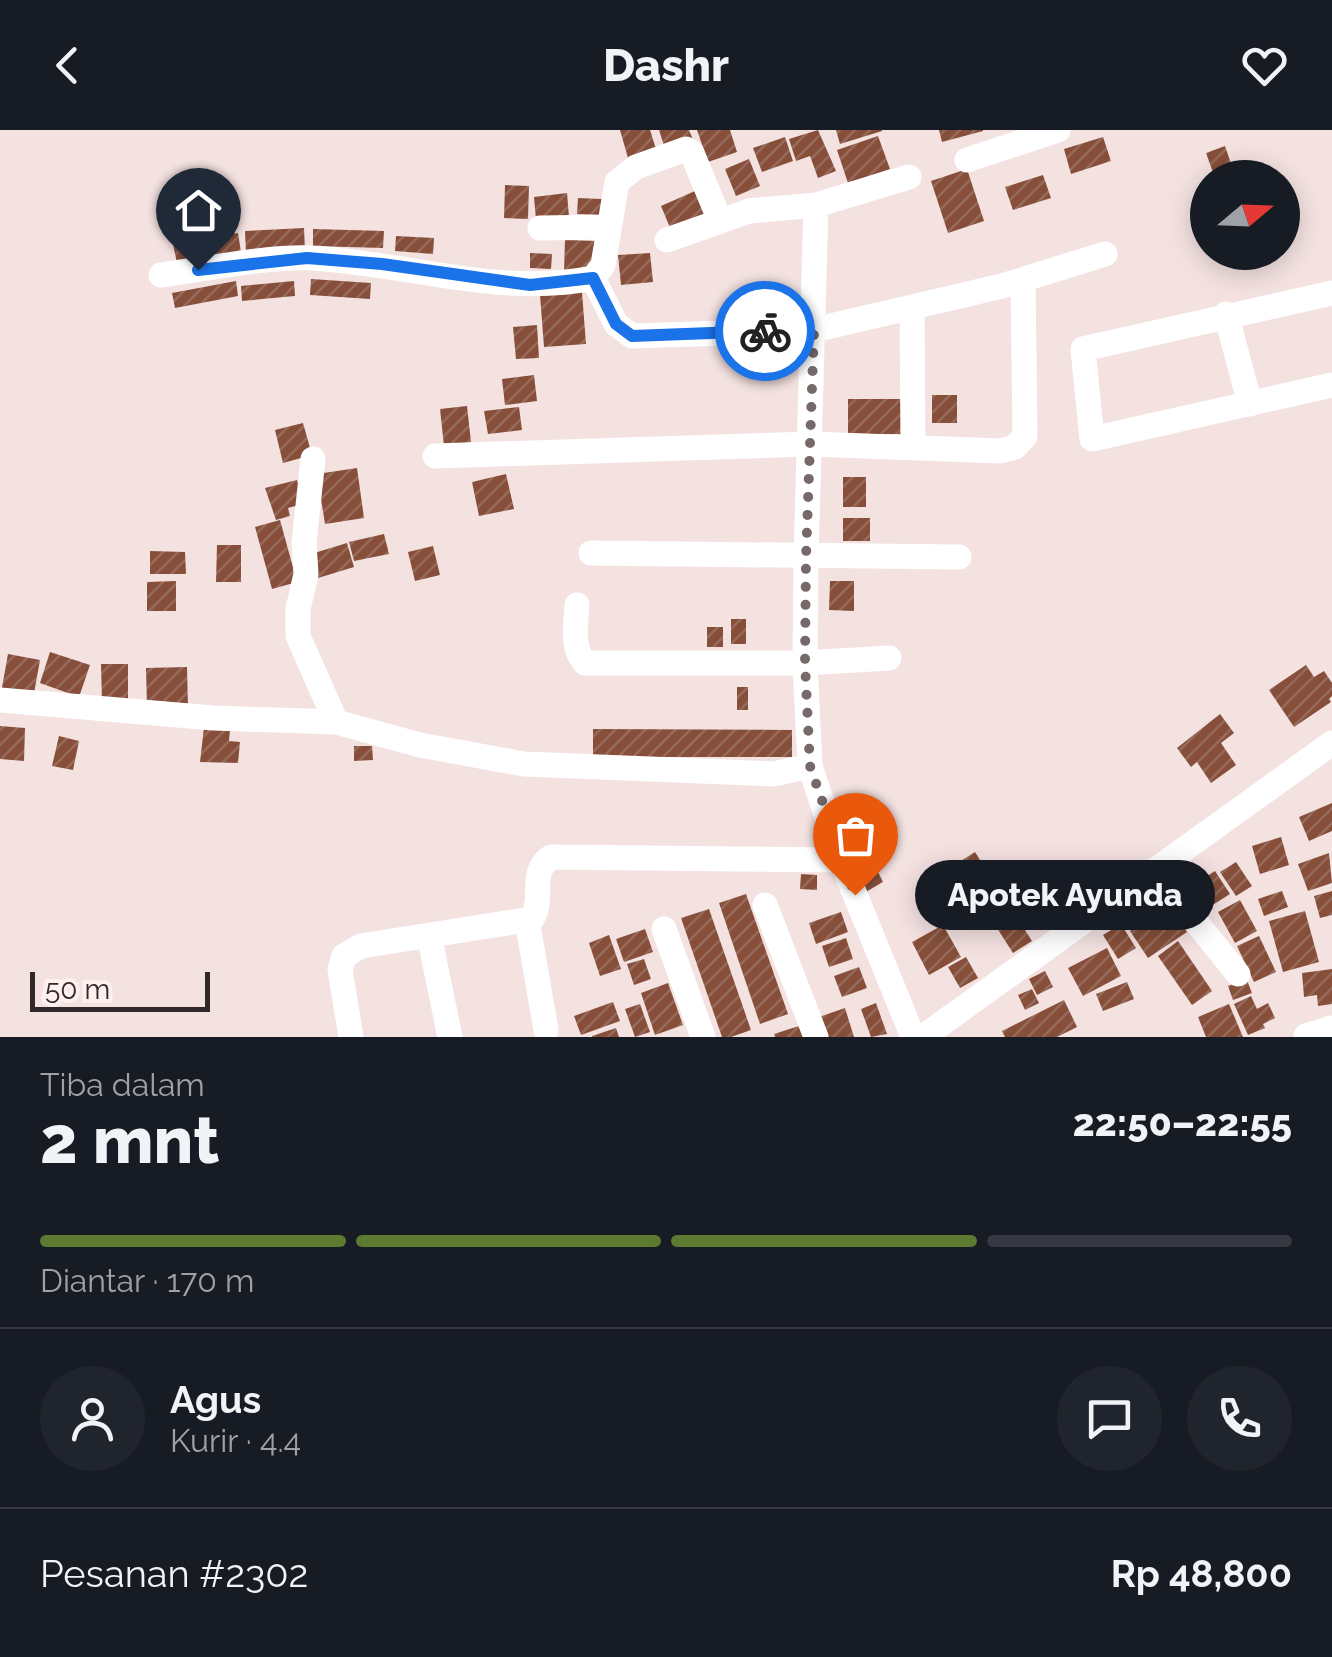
<!DOCTYPE html>
<html lang="id">
<meta charset="utf-8">
<style>
:root{--surface:#171b24;--page:#20242c;--text:#f1f3f6;--muted:#9ea1a6;--line:#363941;--accent:#5c7a30}
body{margin:0;font-family:Raleway,sans-serif;background:var(--page);color:var(--text);height:100vh;display:flex;flex-direction:column;font-size:38px;white-space:nowrap}
*{box-sizing:border-box;margin:0}
p{font-size:32px;color:var(--muted)}
.icon{flex:none;width:55px;height:55px;fill:none;stroke:currentColor;stroke-width:2;stroke-linecap:round;stroke-linejoin:round}
.map{position:relative;height:907px;overflow:hidden}
.side{display:flex;flex-direction:column;background:var(--surface);flex:1}
.side>*{flex:none}
.needle{width:65px;rotate:71deg}
.fabs{position:absolute;left:1190px;top:30px;display:grid;gap:20px}
.fabs a{display:grid;place-items:center;width:110px;height:110px;border-radius:50%;background:var(--surface);box-shadow:0 5px 25px #0003;font-size:50px}
.scale{position:absolute;left:30px;bottom:25px;width:180px;box-sizing:border-box;padding-left:10px;border:5px solid #302929;border-top:0;font-size:28px;line-height:35px;white-space:nowrap;color:#302929;-webkit-text-stroke:8px #fff0ef;paint-order:stroke}
.pin{position:absolute;display:grid;place-items:center;width:85px;height:85px;color:#fff;margin:-102px -42px;border-radius:50% 50% 50% 0;rotate:-45deg;box-shadow:0 0 10px #0007}
.pin .icon{rotate:45deg}
.courier{position:absolute;display:grid;place-items:center;width:100px;height:100px;margin:-50px;border:8px solid #1a73e8;border-radius:50%;background:#fff;color:#222;box-shadow:0 2px 12px #0007}
.bubble{position:absolute;height:70px;border-radius:35px;background:var(--surface);box-shadow:0 5px 25px #0003;font-size:32px;font-weight:800;line-height:70px;text-align:center}
.overview em{font-style:normal;font-weight:800}
.overview div{display:flex;flex-direction:column-reverse}
.overview{display:flex;align-items:center;justify-content:space-between;height:170px;padding:0 40px}
h1{font-size:65px;font-weight:800;line-height:75px}
.bar{display:grid;grid-template-columns:repeat(4,1fr);gap:15px 10px;align-content:center;height:120px;padding:0 40px}
.bar i{height:12px;border-radius:8px;background:var(--line)}
.bar .current{background:var(--accent)}
.bar p{grid-column:span 4}
.line{display:flex;align-items:center;gap:25px;padding:0 40px;border-top:2px solid var(--line)}
.line div{flex:1}
.round{display:grid;place-items:center;flex:none;width:105px;height:105px;border-radius:52px;background:var(--page)}
header{display:flex;justify-content:space-between;align-items:center;height:130px;padding:0 40px;background:var(--surface);font-size:45px;font-weight:800}
.map>svg:first-child{display:block}
</style>
<header><svg class="icon" aria-label="back" viewBox="0 0 24 24"><path d="M15 5l-7 7 7 7"/></svg>Dashr<svg class="icon" aria-label="heart" viewBox="0 0 24 24"><path d="M12 20l-8-8c-3-5 5-10 8-4 3-6 11-1 8 4z"/></svg></header>
<div class="map">
<svg width="1332" height="907" viewBox="0 0 1332 907">
<defs>
<pattern id="building-hatch" width="6" height="6" patternUnits="userSpaceOnUse" patternTransform="scale(2.5)"><rect width="6" height="6" fill="#874f3a"/><path d="M-1 1l2-2M0 6l6-6M5 7l2-2" fill="none" stroke="#966b5b"/></pattern>
</defs>
<rect width="100%" height="100%" fill="#f4e2e1"/>
<path fill="url(#building-hatch)" d="M620,0H650L656,19L628,28Z
M659,0H689L694,12L666,22Z
M697,0H730L737,22L708,32Z
M818,0L836,41L818,48L810,26L796,31L789,9Z
M836,0H882V1L840,14Z
M939,0H983V1L942,12Z
M878,6L890,39L848,53L837,20Z
M785,7L793,31L762,42L753,18Z
M1103,7L1111,31L1071,44L1064,19Z
M1225,16L1236,48H1215L1206,23Z
M749,29L760,56L736,66L725,39Z
M967,39L984,91L948,103L931,51Z
M1043,45L1051,68L1013,80L1005,57Z
M505,55L529,56L528,89L504,88Z
M695,61L706,85L671,100L661,76Z
M567,63L569,87L536,90L534,67Z
M578,68L602,69L601,85L577,84Z
M304,98L305,120L246,123L245,101Z
M313,99L384,101L383,118L313,116Z
M238,103L241,122L177,133L173,114Z
M396,106L434,108L433,124L395,121Z
M565,110L596,111L595,142L564,141Z
M530,123L552,124L551,139L530,138Z
M650,123L653,152L621,155L618,125Z
M311,149L371,153L370,169L310,165Z
M236,151L238,166L175,178L172,163Z
M294,151L295,166L242,171L241,156Z
M582,162L586,214L544,217L540,165Z
M537,195L539,228L516,229L513,197Z
M534,245L537,271L505,275L502,249Z
M932,265H957V293H932Z
M848,269H907V304H848Z
M467,276L471,312L444,316L440,279Z
M519,277L522,300L488,304L484,281Z
M303,293L312,325L283,333L275,300Z
M357,338L364,388L325,394L317,344Z
M506,344L514,379L479,386L472,352Z
M843,347H866V377H843Z
M297,350L303,374L288,378L290,386L276,390L265,358Z
M843,388H870V411H843Z
M280,390L297,452L272,459L255,397Z
M384,404L389,424L354,431L349,412Z
M347,413L354,437L318,448L311,424Z
M217,415H241V452H216Z
M433,416L440,445L415,451L408,422Z
M150,421L185,422L186,444H150Z
M176,451V481H147V452Z
M830,451H854V481L829,480Z
M731,489H746V514H731Z
M707,497H723V517H707Z
M50,522L90,535L79,567L40,553Z
M8,524L40,530L33,569L1,563Z
M101,534H128V574L102,573Z
M1306,535L1314,547L1324,541L1332,553V566L1329,569L1331,572L1294,597L1269,560Z
M187,537L188,576L147,577L146,538Z
M737,557H748V580H737Z
M1220,584L1234,603L1221,613L1236,635L1211,653L1197,632L1191,637L1177,618Z
M0,596L25,598L24,631L0,629Z
M204,597L230,600L229,611L240,612L238,633L200,632Z
M593,599L792,600V627H593Z
M59,606L79,611L73,640L52,636Z
M354,616H372L373,630L354,631Z
M1332,673V701L1309,711L1299,687Z
M1281,707L1289,735L1260,744L1252,716Z
M975,722L1032,811L1013,823L956,734Z
M1329,723L1332,753L1308,761L1298,734Z
M1236,732L1252,756L1236,766L1220,742Z
M1215,741L1230,764L1200,783L1185,760Z
M878,742L883,752L864,763L858,753Z
M801,744L817,745V760L800,759Z
M1282,761L1288,777L1264,786L1258,769Z
M1332,761V785L1320,788L1314,766Z
M746,764L788,884L760,894L719,773Z
M1240,770L1257,801L1235,813L1218,782Z
M1169,774L1187,802L1148,828L1130,801Z
M709,779L751,900L731,907H722L681,788Z
M1305,781L1319,832L1283,842L1269,791Z
M841,782L848,802L816,814L809,793Z
M1121,794L1136,818L1118,829L1103,805Z
M943,795L961,827L929,845L912,812Z
M645,799L653,822L624,832L616,809Z
M609,805L621,839L600,846L589,813Z
M1259,806L1276,842L1254,852L1237,816Z
M846,808L853,829L829,837L822,816Z
M1178,811L1212,861L1192,875L1158,826Z
M1107,818L1121,846L1083,866L1068,838Z
M966,827L978,848L960,858L948,837Z
M644,829L651,849L634,855L627,834Z
M859,837L867,858L842,867L834,846Z
M1332,839V874L1318,876L1317,865L1304,867L1302,843Z
M1045,841L1053,857L1037,865L1029,849Z
M1246,848L1252,863L1233,870L1228,856Z
M1127,852L1134,869L1103,881L1096,864Z
M668,853L683,895L655,905L641,863Z
M1032,859L1039,873L1025,880L1018,865Z
M1251,866L1257,879L1268,873L1275,888L1263,894L1265,898L1248,905L1234,874Z
M1064,870L1077,897L1057,907H1005L1002,901Z
M613,872L620,891L581,905L574,886Z
M876,873L887,904L871,907L861,879Z
M640,874L650,902L635,907L625,879Z
M1229,874L1243,907H1206L1198,887Z
M845,878L854,907H823L816,888Z
M802,895L806,907H775L774,904Z
M616,898L619,907H592V906Z"/>
<g fill="none" stroke-linecap="round" stroke-linejoin="round">
<path stroke="#fff" stroke-width="25" d="M967,30L1058,0
M816,75L806,428L805,533L810,636L841,730L913,907
M540,98L608,97
M667,110L749,81L816,75L909,47
M161,145C206,139 267,126 312,128C405,133 501,167 593,148L603,135L617,52L636,37L686,19L692,23L720,91
M593,148L616,194L632,206L814,200L1002,156L1105,124
M1332,163L1083,219L1092,309L1332,255
M912,177L913,317
M1226,184L1250,274
M435,326L811,314L1000,321L1015,317L1025,306L1023,150
M313,329L304,413L306,444L298,479V506L336,592
M591,423L959,427
M577,475C576,495 571,518 585,533H805L889,528
M0,570L213,588L336,592L420,615L524,634L774,644L810,636
M1154,740L1238,844
M765,775L816,907
M527,790L546,900
M664,799L703,907
M429,805L450,907
M1306,906L1332,898
M351,907L340,840L344,826L361,816L532,789C545,768 528,742 551,727L841,730
M923,907L1332,613"/>
</g>
<g fill="none" stroke-linecap="round" stroke-linejoin="round">
<path stroke="#756a69" stroke-width="10" stroke-dasharray="0 18" d="M765,201L814,200L806,428L805,533L810,636L855,765"/>
<path stroke="#1a73e8" stroke-width="12" d="M198,140L307,128L382,134L530,155L593,148L616,194L632,206L765,201"/>
</g>
</svg>
<div class="fabs">
<a><svg class="needle" viewBox="-14 -14 28 28"><path d="M0-13l5 13h-10z" fill="#e53935"/><path d="M0 13l5-13h-10z" fill="#9ea1a6"/></svg></a>
</div>
<div class="scale">50 m</div>
<div class="pin" style="left:855px;top:765px;background:#ea580c"><svg class="icon" aria-label="bag" viewBox="0 0 24 24"><path d="M5 8h14l-1 12H6zM9 8a3 3 0 0 1 6 0"/></svg></div>
<div class="pin" style="left:198px;top:140px;background:#1f2937"><svg class="icon" aria-label="home" viewBox="0 0 24 24"><path d="M3 11l9-7 9 7M6 9v11h12V9"/></svg></div>
<div class="courier" style="left:765px;top:201px"><svg class="icon" aria-label="bike" viewBox="0 0 24 24"><circle cx="6" cy="16" r="4"/><circle cx="18" cy="16" r="4"/><path d="M6 16l4-8h5l3 8M10 8l3 8H6M13 5h3"/></svg></div>
<div class="bubble" style="left:915px;top:730px;width:300px">Apotek Ayunda</div>
</div>
<section class="side">
<div class="overview"><div><h1>2 mnt</h1><p>Tiba dalam</p></div><em>22:50–22:55</em></div>
<div class="bar"><i class="current"></i><i class="current"></i><i class="current"></i><i></i><p>Diantar · 170 m</p></div>
<div class="line" style="height:180px"><a class="round"><svg class="icon" aria-label="person" viewBox="0 0 24 24"><circle cx="12" cy="8" r="4"/><path d="M4 21q1-7 8-7t8 7"/></svg></a><div><b>Agus</b><p>Kurir · 4.4</p></div><a class="round"><svg class="icon" aria-label="chat" viewBox="0 0 24 24"><path d="M4 5h16v11H9l-5 4z"/></svg></a><a class="round"><svg class="icon" aria-label="phone" viewBox="0 0 24 24"><path d="M5 4h4l2 5-3 2q2 4 5 5l2-3 5 2v4C11 20 4 13 5 4z"/></svg></a></div>
<div class="line" style="height:130px"><div>Pesanan #2302</div><b>Rp 48,800</b></div>
</section>
